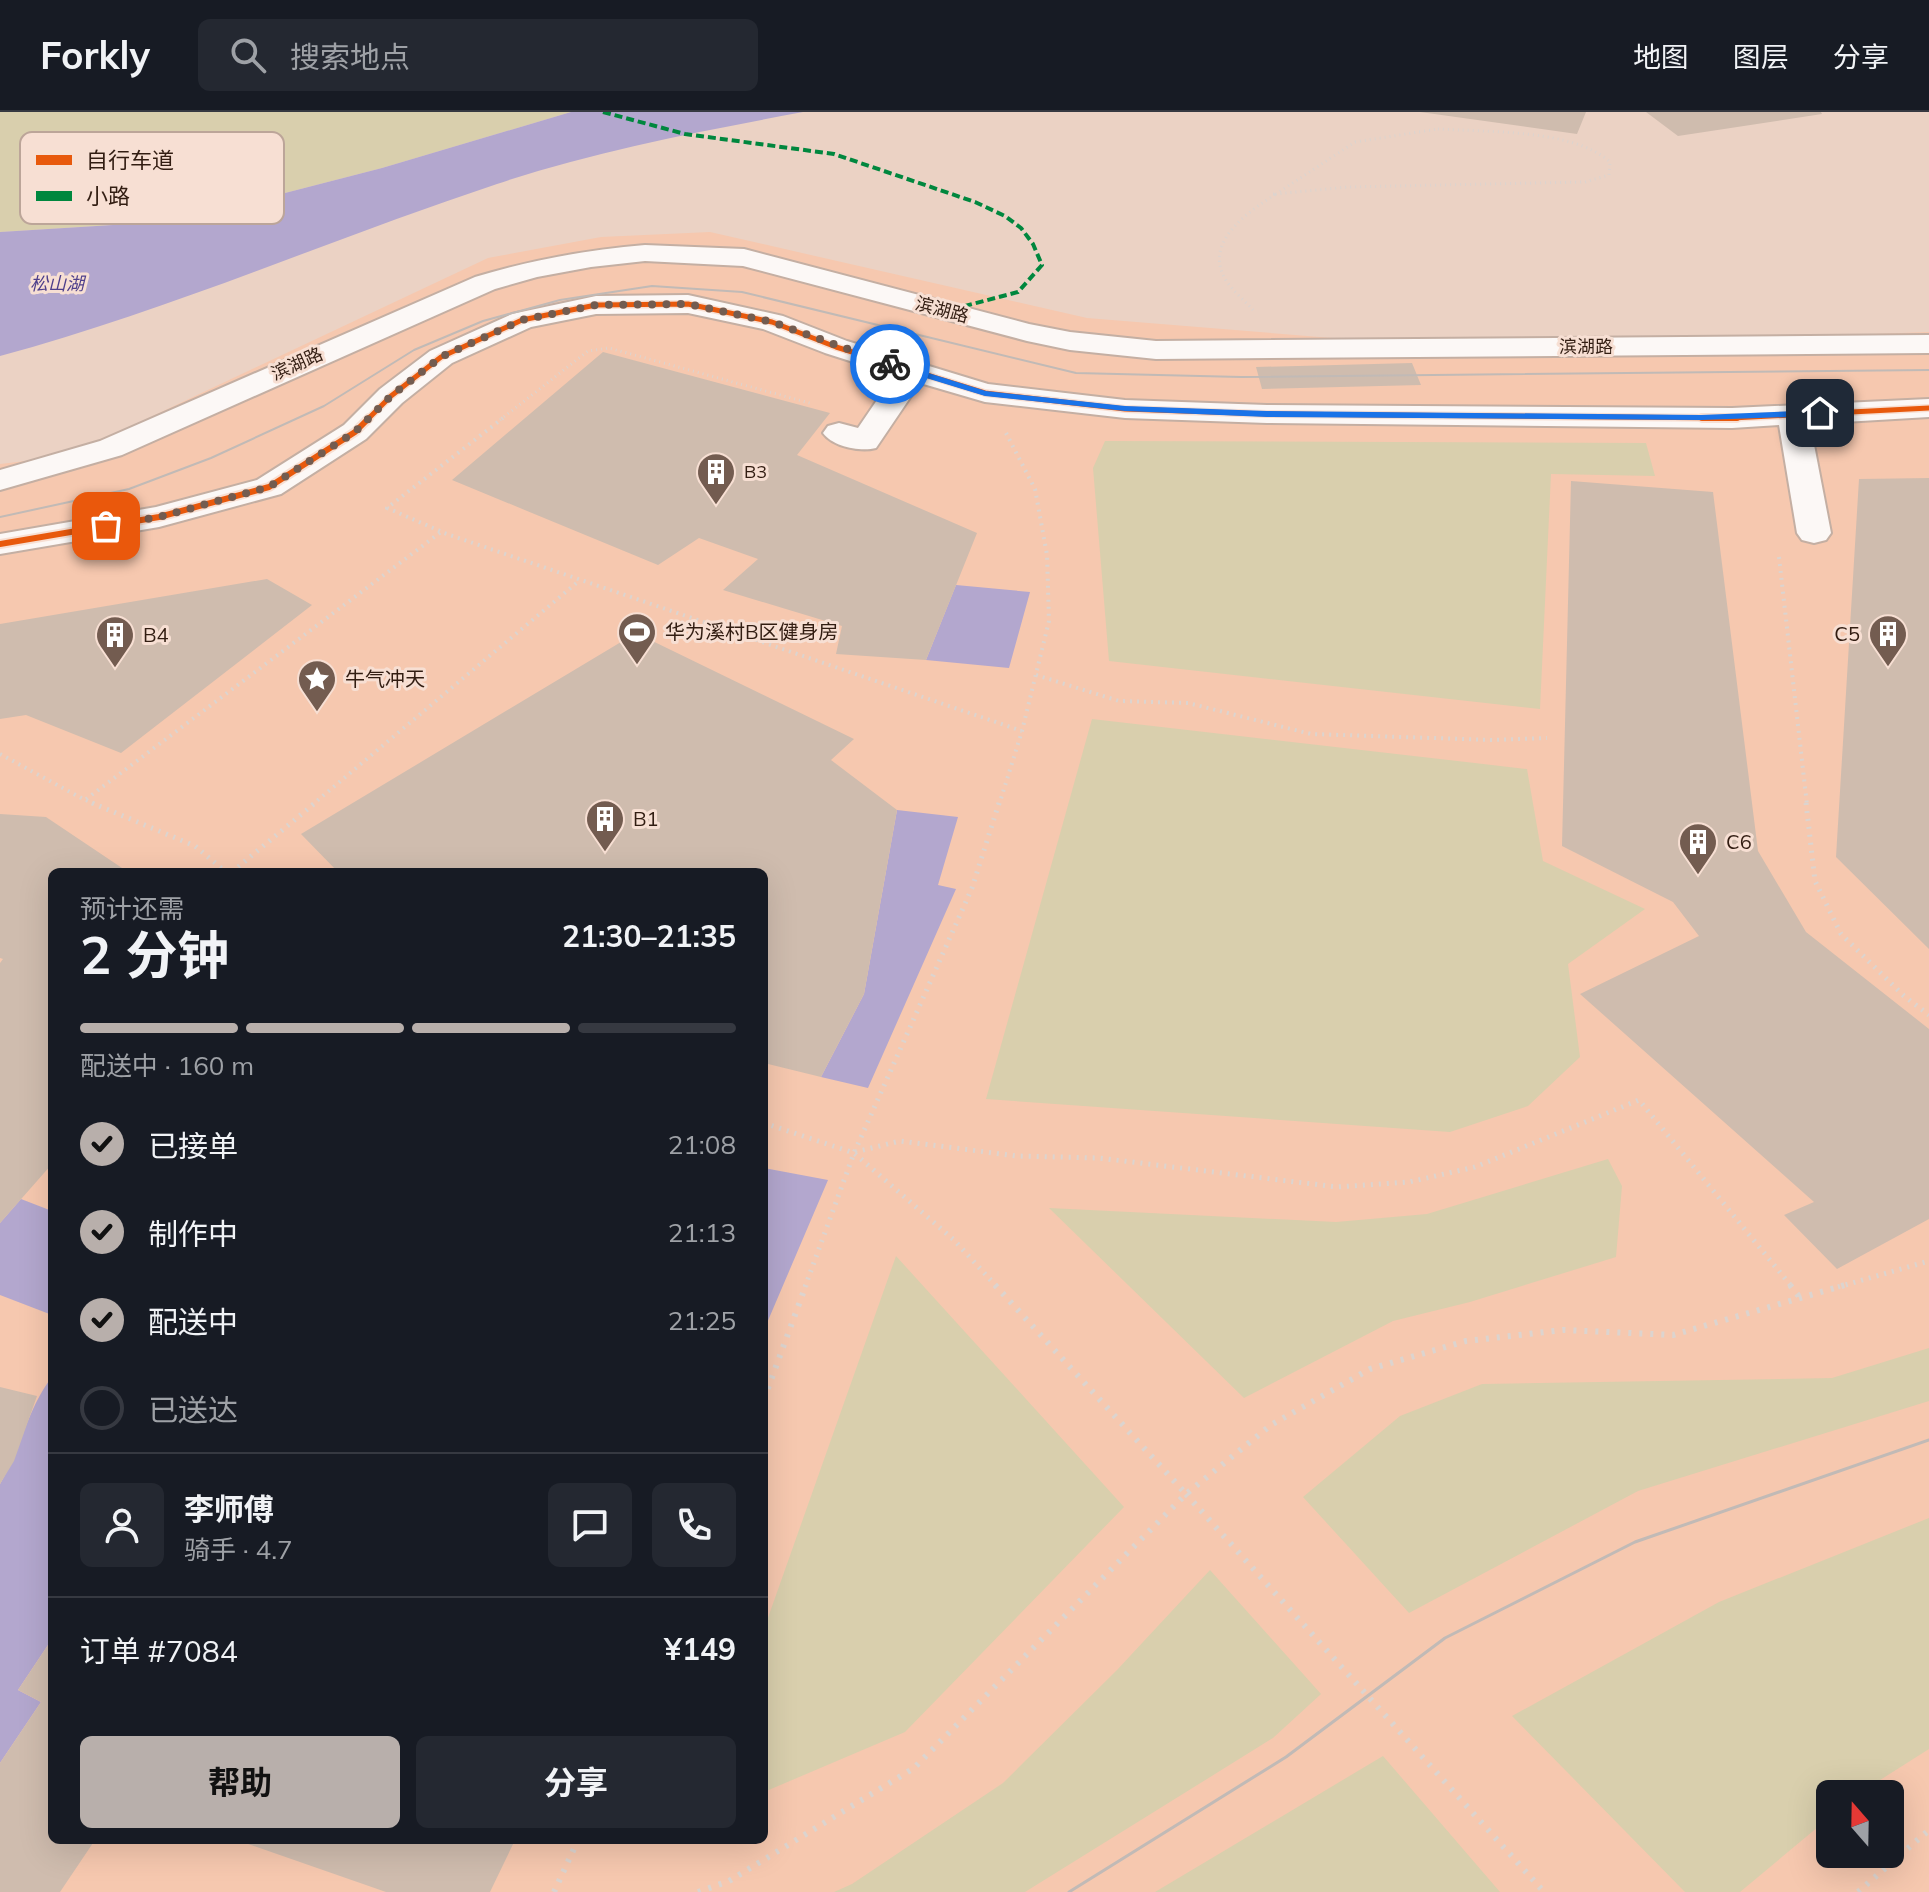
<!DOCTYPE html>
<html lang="zh">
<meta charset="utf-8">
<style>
:root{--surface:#171b24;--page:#242831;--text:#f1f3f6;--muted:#9ea1a6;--line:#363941;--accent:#b8afab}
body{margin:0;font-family:Mulish,"Noto Sans SC",sans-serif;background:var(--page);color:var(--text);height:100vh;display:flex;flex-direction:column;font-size:30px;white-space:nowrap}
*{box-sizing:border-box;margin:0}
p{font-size:26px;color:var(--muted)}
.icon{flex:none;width:44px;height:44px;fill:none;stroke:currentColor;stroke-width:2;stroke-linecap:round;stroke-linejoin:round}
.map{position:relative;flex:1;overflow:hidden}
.drawer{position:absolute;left:48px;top:756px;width:720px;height:976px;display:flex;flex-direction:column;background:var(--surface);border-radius:12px;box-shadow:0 8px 32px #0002}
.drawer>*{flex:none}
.needle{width:52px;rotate:340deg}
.tools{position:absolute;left:1816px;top:1668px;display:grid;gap:16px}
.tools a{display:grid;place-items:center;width:88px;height:88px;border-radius:12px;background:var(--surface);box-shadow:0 8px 32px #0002;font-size:40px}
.pin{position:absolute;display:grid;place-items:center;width:68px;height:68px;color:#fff;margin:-34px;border-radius:16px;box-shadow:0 4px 12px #0006}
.courier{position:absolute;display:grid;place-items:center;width:80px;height:80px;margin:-40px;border:6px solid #1a73e8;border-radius:50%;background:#fff;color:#222;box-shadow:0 2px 10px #0007}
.overview em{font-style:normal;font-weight:700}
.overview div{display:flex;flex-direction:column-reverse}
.overview{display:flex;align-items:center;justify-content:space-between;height:136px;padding:0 32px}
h1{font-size:52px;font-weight:700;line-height:60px}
.bar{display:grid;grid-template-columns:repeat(4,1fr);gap:12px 8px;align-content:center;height:96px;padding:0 32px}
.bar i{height:10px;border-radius:6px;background:var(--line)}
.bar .current{background:var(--accent)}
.bar p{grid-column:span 4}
.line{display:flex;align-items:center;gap:20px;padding:0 32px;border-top:2px solid var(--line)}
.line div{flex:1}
.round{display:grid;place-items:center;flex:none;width:84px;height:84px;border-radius:12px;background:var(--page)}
ol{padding:0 32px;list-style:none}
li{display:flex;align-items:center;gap:24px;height:88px}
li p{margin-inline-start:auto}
li .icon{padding:8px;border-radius:50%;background:var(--accent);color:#111;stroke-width:4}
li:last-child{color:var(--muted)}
li i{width:44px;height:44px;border:4px solid var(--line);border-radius:50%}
.primary-button{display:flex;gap:16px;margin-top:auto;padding:16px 32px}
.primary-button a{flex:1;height:92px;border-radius:12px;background:var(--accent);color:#111;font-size:32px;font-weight:700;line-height:92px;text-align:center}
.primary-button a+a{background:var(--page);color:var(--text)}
header{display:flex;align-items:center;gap:48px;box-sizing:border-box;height:112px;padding:0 40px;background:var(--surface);border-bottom:2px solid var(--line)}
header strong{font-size:38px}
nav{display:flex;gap:44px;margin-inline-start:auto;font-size:28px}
.search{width:560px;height:72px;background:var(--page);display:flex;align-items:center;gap:20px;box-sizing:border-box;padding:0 28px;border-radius:12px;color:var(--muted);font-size:30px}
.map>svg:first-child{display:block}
</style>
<header>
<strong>Forkly</strong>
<div class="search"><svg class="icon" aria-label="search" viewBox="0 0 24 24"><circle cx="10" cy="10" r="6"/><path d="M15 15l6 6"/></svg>搜索地点</div>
<nav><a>地图</a><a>图层</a><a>分享</a></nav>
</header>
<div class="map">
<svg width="1929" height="1780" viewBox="0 0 1929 1780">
<rect width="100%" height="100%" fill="#ebd2c4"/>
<path fill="#f6c8af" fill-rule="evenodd" d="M710,120L1087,206L1468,237L1929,220V1780H0V352L68,344L488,146L601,125ZM52,760H764V1728H52ZM1830,1682H1890V1742H1830Z"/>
<path fill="#d9cfad" d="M0,0H571L382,56L177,109L0,120Z
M1105,329L1646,331L1655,364L1551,362L1540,597L1109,549L1093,356Z
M1092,607L1527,657L1543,749L1645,797L1568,852L1580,945L1528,994L1450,1020L986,987Z
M1608,1047L1622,1074L1616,1145L1470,1190L1393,1209L1244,1286L1049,1096L1336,1110L1427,1102Z
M896,1144L1124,1395L905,1620L764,1680V1517Z
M1929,1236V1289L1638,1379L1409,1501L1303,1385L1400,1304L1482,1272L1832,1266Z
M1929,1406V1637L1858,1682H1830V1705L1740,1780H1685L1512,1604L1719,1490Z
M1210,1458L1321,1582L1273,1626L1025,1780H834L852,1772L1003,1671L1117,1558Z
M1383,1644L1500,1780H1155Z"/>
<path fill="#b3a7ce" d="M571,0H803C703,19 594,39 497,72C331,127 170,198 0,244V120L177,109L382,56Z
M956,473L1030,480L1009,556L926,548Z
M897,698L958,705L938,773L956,777L868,976L821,965L864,882Z
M764,1056L828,1068L764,1218Z
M21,1087L52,1099V1203L0,1183V1111Z
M52,1265V1527L18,1578L41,1590L0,1651V1372C21,1337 27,1297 52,1265Z"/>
<path fill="#cfbcae" d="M1420,0H1586L1577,22Z
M1646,0H1821L1822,2L1678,24Z
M603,240L830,301L797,343L977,421L926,548L836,542L842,514L723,478L758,447L699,426L658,453L452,368Z
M1412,251L1421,273L1262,277L1256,255Z
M1929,366V837L1836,745L1859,367Z
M1571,369L1713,380L1758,739L1806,820L1929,917V1107L1837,1157L1784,1103L1814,1090L1580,882L1699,824L1673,790L1562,734Z
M267,467L312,493L121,641L26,603L0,607V512Z
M636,521L854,627L831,648L897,698L864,882L821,965L764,951V760H338L301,722Z
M0,702L46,705L128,760H52V1052L0,1111V851L3,847L0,846Z
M0,1275L37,1284L14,1349L0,1372Z
M52,1527V1728H95L60,1780H0V1651L41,1590L18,1578Z
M237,1728H515L490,1780H386Z"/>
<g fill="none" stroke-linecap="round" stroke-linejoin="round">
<g stroke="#c4afa3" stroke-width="4">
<path id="street" d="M645,133L744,137L1029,212L1070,220L1156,229L1929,223V241L1156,247L1070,238L1027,229L743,154L645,149L591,155L537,165L495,177L122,343L0,378V358L100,329L475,165C531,148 586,138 645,133Z
M688,183L783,204L847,229L988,272L1125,288L1267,293L1732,296L1929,287V305L1810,312L1831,421L1826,428L1814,431L1802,428L1797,421L1779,313L1732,316L1267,311L1125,306L985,290L920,271L876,336C861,340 833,335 823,321L828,314L839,311L858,316L894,263L825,241L763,217L688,201L596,202L531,215L452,251L402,291L366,327L281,382L159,415L0,442V422L156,395L257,368L344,313L380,277L430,239L512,202L596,184Z"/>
</g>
<path stroke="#dcd4cf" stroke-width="3" stroke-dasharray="1 4" stroke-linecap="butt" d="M1438,17C1486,20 1574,17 1610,50L1609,63L1585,70L1347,75L1276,82L1355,30Z
M1273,82H1276
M1253,198C1245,189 1234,180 1227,170C1201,131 1248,100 1276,82
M500,308L588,239L609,236L813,292"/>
<path stroke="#dcd4cf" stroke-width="4" stroke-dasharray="2 5" stroke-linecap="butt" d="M440,419L387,396L503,306
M1779,445L1807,693
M1036,563L1119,589L1188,591L1311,622L1493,628L1547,626
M0,642L85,688L441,420L1022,619
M86,688L97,693
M312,693L580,468
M999,693L1022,619L1049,509L1047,443L1035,377L1006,321"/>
<path stroke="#dcd4cf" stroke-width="5" stroke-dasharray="2 6" stroke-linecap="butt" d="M92,691L195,734L226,760
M1806,691L1815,769L1841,822L1904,884L1929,903
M232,760L315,691
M764,1011L854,1041L954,1128L997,1175
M855,1040L900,1029L1017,1044L1099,1046L1337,1075L1409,1070L1475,1055L1639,988L1792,1175
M805,1175L854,1041L972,776L999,691
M1838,1175L1929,1149"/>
<path stroke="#dcd4cf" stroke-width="6" stroke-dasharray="3 8" stroke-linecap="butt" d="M995,1173L1186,1382
M1790,1173L1801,1187
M764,1287L806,1173
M554,1780L578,1728
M698,1780L729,1769L914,1656L1186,1382L1271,1313L1370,1257L1466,1229L1563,1218L1673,1223L1845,1173
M1858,1780L1929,1718"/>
<use href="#street" fill="#fcf8f6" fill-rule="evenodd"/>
<path stroke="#c1bab6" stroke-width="2" d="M0,405L129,377L211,346L324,294L414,238L483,209L560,188L652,174L742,180L1076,261L1241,265L1929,258"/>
<path stroke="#c1bab6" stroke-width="3" d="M1069,1780L1286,1645L1445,1526L1635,1430L1929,1328"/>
<path stroke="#dcd4cf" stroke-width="6" stroke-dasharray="3 8" stroke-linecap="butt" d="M1186,1382L1544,1780"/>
<path stroke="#00873e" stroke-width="4" stroke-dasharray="8 4" stroke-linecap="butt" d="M603,0L685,22L834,42L975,90L1005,104L1021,116L1033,132L1042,153L1018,180L946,199"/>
<g stroke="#f7dfd3" stroke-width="8">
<path id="cycleway-far1" d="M367,308L391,284L441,245L522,208L596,193L688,192L772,210L836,235L985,281L1125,297L1267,302L1732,306L1929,296"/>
</g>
<g stroke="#f7dfd3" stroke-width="10">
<path id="cycleway" d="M1702,306H1737
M0,432L159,405L269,375L355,320L369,306"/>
</g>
<use href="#cycleway-far1" stroke="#e8590c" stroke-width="5"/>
<use href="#cycleway" stroke="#e8590c" stroke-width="6"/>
</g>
<path fill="#1a73e8" d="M890,249L986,279L1125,294L1267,299L1701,303L1820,298L1825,301L1820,304L1701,308L1267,305L1125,299L985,284L887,254Z"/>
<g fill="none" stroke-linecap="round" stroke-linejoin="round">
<path stroke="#735c50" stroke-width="8" stroke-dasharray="0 14.4" d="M106,414L159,405L269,375L355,320L391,284L441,245L522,208L596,193L688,192L772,210L890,252"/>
</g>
<defs>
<g id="building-pin" transform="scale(2)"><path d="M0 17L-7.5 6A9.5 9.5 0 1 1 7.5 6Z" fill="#735c50" stroke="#f7dfd3"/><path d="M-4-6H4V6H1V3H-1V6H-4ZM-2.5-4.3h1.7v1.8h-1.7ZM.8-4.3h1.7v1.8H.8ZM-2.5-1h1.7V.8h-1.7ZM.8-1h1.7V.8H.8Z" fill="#fff"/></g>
<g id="stadium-pin" transform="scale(2)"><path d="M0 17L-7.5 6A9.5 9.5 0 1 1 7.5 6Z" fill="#735c50" stroke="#f7dfd3"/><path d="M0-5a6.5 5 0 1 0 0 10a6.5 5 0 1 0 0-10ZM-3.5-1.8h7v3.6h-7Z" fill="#fff"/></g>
<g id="sight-pin" transform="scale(2)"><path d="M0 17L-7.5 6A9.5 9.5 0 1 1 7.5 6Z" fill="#735c50" stroke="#f7dfd3"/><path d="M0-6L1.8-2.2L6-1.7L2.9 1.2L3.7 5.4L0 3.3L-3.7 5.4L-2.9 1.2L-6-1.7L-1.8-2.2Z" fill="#fff"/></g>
</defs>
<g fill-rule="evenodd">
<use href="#building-pin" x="716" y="360"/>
<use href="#stadium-pin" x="637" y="520"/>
<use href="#building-pin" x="1888" y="522"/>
<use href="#building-pin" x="115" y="523"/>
<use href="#sight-pin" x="317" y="567"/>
<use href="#building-pin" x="605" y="707"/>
<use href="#building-pin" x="1698" y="730"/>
</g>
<g text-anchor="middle" stroke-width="6" stroke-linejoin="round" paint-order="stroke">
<g font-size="18" font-style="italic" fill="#4e3f8b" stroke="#f7dfd3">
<text x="57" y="178">松山湖</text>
</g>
<g font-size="18" fill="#321d12" stroke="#f7dfd3">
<text transform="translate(942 198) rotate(15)" y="6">滨湖路</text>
<text x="1586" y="241">滨湖路</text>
<text transform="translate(297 252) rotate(-24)" y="6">滨湖路</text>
</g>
<g font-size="18" fill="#321d12" stroke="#f7dfd3" text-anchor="start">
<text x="744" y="366">B3</text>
</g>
<g font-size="20" fill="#321d12" stroke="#f7dfd3" text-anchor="start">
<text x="665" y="527">华为溪村B区健身房</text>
<text x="1860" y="529" text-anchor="end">C5</text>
<text x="143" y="530">B4</text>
<text x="345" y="574">牛气冲天</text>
<text x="633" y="714">B1</text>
<text x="1726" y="737">C6</text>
</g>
</g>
<rect x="20" y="20" width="264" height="92" rx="12" fill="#f7dfd3" stroke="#bca599" stroke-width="2"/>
<rect x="36" y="43" width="36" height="10" fill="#e8590c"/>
<rect x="36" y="79" width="36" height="10" fill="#00873e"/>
<g font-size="22" fill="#321d12">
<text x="86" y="56">自行车道</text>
<text x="86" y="92">小路</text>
</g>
</svg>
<div class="tools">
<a><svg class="needle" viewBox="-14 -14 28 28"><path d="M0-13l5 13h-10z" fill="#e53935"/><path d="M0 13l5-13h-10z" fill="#9ea1a6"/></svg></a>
</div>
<div class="pin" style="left:106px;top:414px;background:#ea580c"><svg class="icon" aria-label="bag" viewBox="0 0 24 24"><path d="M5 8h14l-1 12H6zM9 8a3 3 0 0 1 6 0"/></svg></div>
<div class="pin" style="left:1820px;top:301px;background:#1f2937"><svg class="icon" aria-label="home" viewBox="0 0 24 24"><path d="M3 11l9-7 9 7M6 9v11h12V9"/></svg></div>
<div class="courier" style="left:890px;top:252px"><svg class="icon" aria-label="bike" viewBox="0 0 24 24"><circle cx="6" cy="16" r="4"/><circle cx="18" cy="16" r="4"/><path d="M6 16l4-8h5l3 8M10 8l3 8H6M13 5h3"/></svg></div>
<section class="drawer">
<div class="overview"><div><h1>2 分钟</h1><p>预计还需</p></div><em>21:30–21:35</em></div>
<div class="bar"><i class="current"></i><i class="current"></i><i class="current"></i><i></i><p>配送中 · 160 m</p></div>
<ol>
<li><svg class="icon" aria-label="check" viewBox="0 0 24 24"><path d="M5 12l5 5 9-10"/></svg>已接单<p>21:08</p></li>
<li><svg class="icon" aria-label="check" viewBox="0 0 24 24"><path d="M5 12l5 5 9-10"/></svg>制作中<p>21:13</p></li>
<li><svg class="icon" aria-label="check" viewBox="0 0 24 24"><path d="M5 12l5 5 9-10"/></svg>配送中<p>21:25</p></li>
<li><i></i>已送达</li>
</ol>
<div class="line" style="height:144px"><a class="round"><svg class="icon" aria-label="person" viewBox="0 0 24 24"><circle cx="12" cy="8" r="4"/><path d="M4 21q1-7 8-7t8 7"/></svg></a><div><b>李师傅</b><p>骑手 · 4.7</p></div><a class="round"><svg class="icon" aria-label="chat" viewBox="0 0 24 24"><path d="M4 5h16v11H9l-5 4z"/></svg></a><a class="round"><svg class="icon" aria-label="phone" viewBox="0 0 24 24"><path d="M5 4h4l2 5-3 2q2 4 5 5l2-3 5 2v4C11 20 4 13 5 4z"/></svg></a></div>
<div class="line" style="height:104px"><div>订单 #7084</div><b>¥149</b></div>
<div class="primary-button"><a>帮助</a><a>分享</a></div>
</section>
</div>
